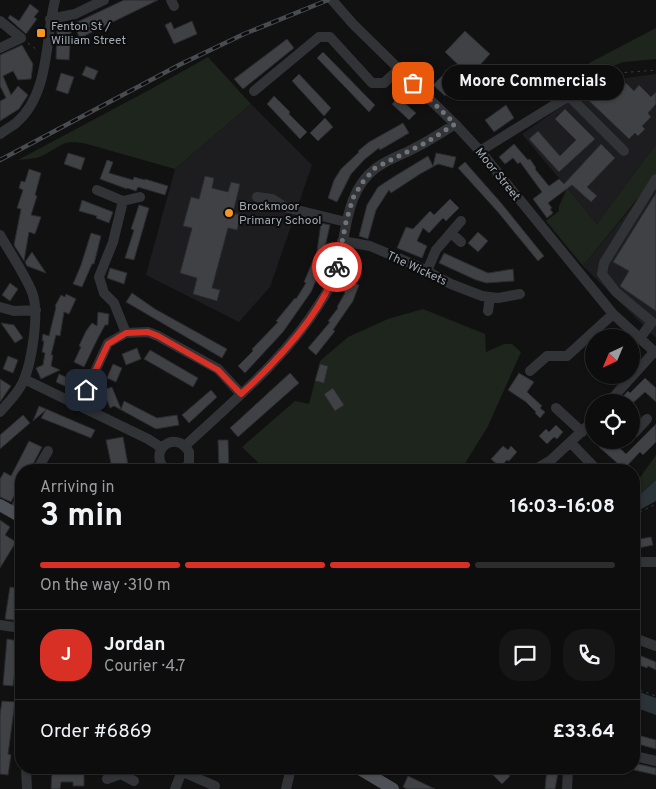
<!DOCTYPE html>
<meta charset="utf-8">
<style>
:root{--surface:#0d0d0e;--page:#161617;--text:#f1f3f6;--muted:#9a9c9e;--line:#2d2d2e;--accent:#d93025}
body{margin:0;font-family:Overpass,sans-serif;background:var(--page);color:var(--text);height:100vh;display:flex;flex-direction:column;font-size:19px;white-space:nowrap}
*{box-sizing:border-box;margin:0}
p{font-size:16px;color:var(--muted)}
.icon{flex:none;width:28px;height:28px;fill:none;stroke:currentColor;stroke-width:2;stroke-linecap:round;stroke-linejoin:round}
.map{position:relative;flex:1;overflow:hidden}
.panel{position:absolute;left:15px;top:464px;width:625px;height:310px;display:flex;flex-direction:column;background:var(--surface);border-radius:20px;box-shadow:0 1px 4px #0004,0 0 0 1px var(--line)}
.panel>*{flex:none}
.needle{width:32px;rotate:224deg}
.buttons{position:absolute;left:585px;top:329px;display:grid;gap:10px}
.buttons a{display:grid;place-items:center;width:55px;height:55px;border-radius:50%;background:var(--surface);box-shadow:0 1px 4px #0004,0 0 0 1px var(--line);font-size:25px}
.pin{position:absolute;display:grid;place-items:center;width:42px;height:42px;color:#fff;margin:-21px;border-radius:10px;box-shadow:0 2px 8px #0006}
.courier{position:absolute;display:grid;place-items:center;width:50px;height:50px;margin:-25px;border:4px solid #d93025;border-radius:50%;background:#fff;color:#222;box-shadow:0 1px 6px #0007}
.bubble{position:absolute;height:35px;border-radius:18px;background:var(--surface);box-shadow:0 1px 4px #0004,0 0 0 1px var(--line);font-size:16px;font-weight:700;line-height:35px;text-align:center}
.summary em{font-style:normal;font-weight:700}
.summary div{display:flex;flex-direction:column-reverse}
.summary{display:flex;align-items:center;justify-content:space-between;height:85px;padding:0 25px}
h1{font-size:32px;font-weight:700;line-height:38px}
.bar{display:grid;grid-template-columns:repeat(4,1fr);gap:8px 5px;align-content:center;height:60px;padding:0 25px}
.bar i{height:6px;border-radius:4px;background:var(--line)}
.bar .on{background:var(--accent)}
.bar p{grid-column:span 4}
.line{display:flex;align-items:center;gap:12px;padding:0 25px;border-top:1px solid var(--line)}
.line div{flex:1}
.round{display:grid;place-items:center;flex:none;width:52px;height:52px;border-radius:20px;background:var(--page)}
.map>svg:first-child{display:block}
</style>
<div class="map">
<svg width="656" height="789" viewBox="0 0 656 789">
<rect width="100%" height="100%" fill="#111112"/>
<path fill="#1d1d1f" d="M656,74V144L597,224L522,134L568,102L590,83Z
M251,104L312,165L270,287L239,322L146,275L175,169Z
M656,178V338L583,266Z"/>
<path fill="#1d251d" d="M656,28V59L624,62L586,75L579,71L591,62Z
M208,57L251,104L175,169L87,144C61,139 63,146 42,156C35,159 26,159 18,160L151,89Z
M656,144V176L583,266L546,221L559,211V206L567,188L597,224Z
M423,309L485,334L486,352L504,344H512L521,352L488,426L461,470H266L242,447L295,401L309,404L320,361L348,337L388,319Z
M656,455V480L642,493L634,497V486Z"/>
<path fill="#293338" d="M656,480V501L634,513V497L642,493Z
M634,690L656,698V715L634,707Z"/>
<path fill="#3f4145" stroke="#2a2b2e" d="M124,0H158L80,38L73,24Z
M30,4L39,11L34,17L37,19L26,34L8,18L10,15L19,21Z
M192,21L197,34L174,44L165,25L171,22L174,29Z
M57,31H71L69,60L56,59Z
M465,31L490,54L470,76L445,52Z
M287,39L294,48L243,89L234,79Z
M22,45L33,64L31,79L18,80L13,71L3,76L11,95L18,86L28,95L19,109L0,121V101L6,98L0,86V55Z
M323,52L375,105L369,112L317,58Z
M86,66L98,71L94,80L82,75Z
M61,73L74,77L68,94L56,90Z
M299,74L331,108L324,116L292,81Z
M443,75L455,86L445,96L433,85Z
M611,80L621,89L626,83L634,91L639,85L651,97L656,92V104L648,113L651,117L642,126L645,129L638,136L635,133L629,139L583,95L605,81L607,83Z
M274,96L290,112L289,114L307,132L300,139L267,104Z
M398,97L416,113L409,120L392,104Z
M506,105L514,118L494,132L485,120Z
M565,109L595,139L559,172L529,139L538,131L560,156L576,140L555,119Z
M325,118L333,127L318,141L310,133Z
M403,123L409,133L380,150L379,148L365,159L351,174L337,202L328,198L334,180L341,169L359,152L358,151L369,142Z
M514,144L528,160L530,159L536,168L535,169L549,186L559,179L564,184L601,144L615,158L587,187L597,196L591,202L572,185L548,203L552,208L550,209L553,213L547,218L533,199L542,192L520,162L518,164L513,158L505,164L499,157Z
M68,153L85,158L81,170L64,164Z
M436,153L456,157L453,168L438,164L420,174L391,193L389,190L376,210L368,239L359,236L367,205L378,187L395,176L428,156L433,166Z
M107,160L113,162L109,173L133,180L134,177L145,180V179L168,186L165,195L138,187L136,191L127,188V189L100,179Z
M465,162L502,204L544,256L538,261L497,211L458,168Z
M29,169L41,173L35,195L37,196L31,215L41,217L35,234L29,232L24,261L14,245L21,209L17,208L23,190L19,188L21,181L25,182Z
M205,176L214,178L212,188L228,192L231,182L240,184L233,213L241,215L237,230L228,228L212,288L220,290L217,301L193,294L197,278L180,273L192,228L183,226L191,197L199,199Z
M656,193V311L621,287L620,286L629,271L613,262Z
M450,199L459,208L446,221L443,218L429,233L423,228L417,241L427,246L422,258L397,248L406,227L413,229L430,211L434,215Z
M82,200L113,212L109,223L96,218L97,216L79,211Z
M139,205L149,208L134,260L125,258L134,230L131,229Z
M321,223L330,225L319,274L311,292L283,332L245,373L238,366L253,351L252,349L278,322L276,321L295,298L296,299L306,283L304,282L317,251Z
M478,232L488,241L478,252L468,243Z
M91,233L101,236L94,264H92L82,287L73,284L81,265Z
M32,252L46,273L27,266L25,262Z
M444,253L488,273L513,269L514,281L486,283L476,280L439,263Z
M110,268L127,273L124,284L107,278Z
M349,280L359,285L353,301L333,330L335,331L316,355L308,348L330,322L328,321L338,308L337,307L345,293L344,292Z
M10,283L18,289L10,301L2,295Z
M132,293L155,309L227,349L222,358L126,302Z
M66,294L76,299L69,314L64,312L60,336L56,335L51,355H53L51,366L60,370L41,379L36,368L43,365L45,353L42,352L44,341H42L43,334L49,336L56,307L55,306L61,295L65,297Z
M98,312L109,314L108,325H105L97,340L84,367L74,362L81,347L79,346L86,331L92,323L97,326Z
M1,323L14,325L23,338L15,343Z
M137,348L141,359L126,365L122,354Z
M150,350L198,378L193,387L144,359Z
M8,356L18,360L13,373L3,369Z
M113,364L122,368L116,382L107,378Z
M320,364L328,366L324,383L315,381Z
M290,373L299,383L238,437L230,428Z
M519,373L534,382L527,392L542,406L540,408L545,412L540,418L535,413L536,412L526,402L508,390Z
M59,374L81,384L78,392L56,382Z
M645,378L656,388V402L645,392L634,402H618L628,391L630,393Z
M0,379L11,386L0,402Z
M112,387L121,409L124,401L157,418L177,415L179,425L156,429L114,406L110,408L103,390Z
M333,388L344,405L335,411L324,394Z
M211,390L217,397L189,423L182,415Z
M39,406L95,430L91,438L41,418L46,410L33,421Z
M23,415L30,423L0,449V435Z
M656,424V442L643,455L640,452L624,469L599,447L601,444L597,440H611L626,454Z
M556,425L563,432L557,439L554,437L547,444L539,436L546,429L549,432Z
M123,437L128,465L112,468L106,440Z
M218,440H228L229,470H219Z
M29,441L42,447L30,470H21V491L15,494L11,502L0,497V479L4,472L11,476Z
M503,446L508,450L511,446L517,452L509,461L507,460L500,467L491,459Z
M0,520L10,527L5,535L16,542L0,568Z
M651,537L653,545L634,549V540Z
M10,587L21,589V621L5,619Z
M7,639L19,641L13,686L3,685Z
M634,653L656,662V670L648,666L647,668L634,663Z
M2,701L15,702L8,754L11,755L8,775L0,774V714Z
M634,734L656,740V749L634,743Z
M634,763L656,768V775L634,770Z
M486,768H502L510,776L502,784Z
M547,768H559L555,789H545Z
M73,770H84V786H73V782H61L60,789H51L52,772H73Z
M408,776L435,789H407L403,787Z"/>
<g fill="none" stroke-linecap="round" stroke-linejoin="round">
<path stroke="#373a3e" stroke-width="1" stroke-dasharray="2.5 4" stroke-linecap="butt" d="M28,43L37,50
M576,89C599,71 628,73 656,70
M634,515L656,504
M634,688L656,696"/>
<path stroke="#313337" stroke-width="10" d="M171,0L174,6
M332,0L353,24L455,124L480,151L613,314L656,353
M50,19L75,14L104,0
M0,21L21,38L0,48
M254,91L319,37H330L372,83H384L399,69
M0,134C5,130 11,127 16,123C50,94 45,40 55,0
M480,151L569,96L624,151
M97,190L123,201L140,197
M257,197L272,199L285,207L346,222
M123,201L113,242L99,277L104,293L114,303L126,333
M451,233L461,242
M0,235C9,251 28,279 33,295C39,315 32,362 23,382C18,393 8,403 0,412
M342,241L370,246L415,265L451,284L482,296L498,298L520,294
M427,271L436,250L461,221
M0,307L14,311L36,310
M488,311L490,297
M640,338L652,322L616,292L602,274L604,263L656,179
M530,371L547,356H567L613,314
M24,379L148,439L162,448
M609,402L654,352
M79,406L108,343L126,333L148,332L158,336L218,369L241,394
M556,408L582,432
M631,430L634,433L647,419
M571,443L597,470
M185,446C233,401 285,359 320,303C327,293 333,280 337,269C347,235 344,192 376,168C385,161 398,156 409,151C425,143 440,134 455,124
M37,470L48,451
M166,470C146,451 176,428 189,452V464L182,470
M534,470L551,460L594,420
M13,512L21,498
M634,562H656
M0,625L21,628
M634,638L656,646
M634,756L656,761
M26,768L27,789
M174,768L215,786
M107,779L121,774L134,781
M175,789L182,771
M286,789L291,768
M567,789L568,768"/>
<path stroke="#4d5056" stroke-width="12" d="M0,505L21,517
M358,768L393,789"/>
<g stroke="#484b50" stroke-width="4.5">
<path id="rail" d="M0,160L181,64L244,34L328,0"/>
</g>
<use href="#rail" stroke="#0c0c0d" stroke-width="2.5" stroke-dasharray="8" stroke-linecap="butt"/>
</g>
<g fill="none" stroke-linecap="round" stroke-linejoin="round">
<path stroke="#6f747b" stroke-width="5" stroke-dasharray="0 9" d="M337,267L346,222L353,198L362,183L375,168L427,142L455,124L413,83"/>
<path stroke="#d93025" stroke-width="6" d="M86,390L108,344L126,333L148,332L158,336L218,370L241,394C277,361 322,314 337,267"/>
</g>
<g fill="#f79624" stroke="#0c0c0d" stroke-width="2">
<rect x="36" y="28" width="10" height="10" rx="2.5"/>
<circle cx="229" cy="213" r="5"/>
</g>
<g text-anchor="middle" stroke-width="4" stroke-linejoin="round" paint-order="stroke">
<g font-size="12" fill="#a1a9b3" stroke="#0c0c0d" text-anchor="start">
<text x="51" y="30">Fenton St /<tspan x="51" dy="14">William Street</tspan></text>
<text x="239" y="210">Brockmoor<tspan x="239" dy="14">Primary School</tspan></text>
</g>
<g font-size="12" fill="#a1a9b3" stroke="#0c0c0d">
<text transform="translate(498 174) rotate(51)" y="4">Moor Street</text>
<text transform="translate(417 268) rotate(25)" y="4">The Wickets</text>
</g>
</g>
</svg>
<div class="buttons">
<a><svg class="needle" viewBox="-14 -14 28 28"><path d="M0-13l5 13h-10z" fill="#e53935"/><path d="M0 13l5-13h-10z" fill="#9a9c9e"/></svg></a>
<a><svg class="icon" aria-label="locate" viewBox="0 0 24 24"><circle cx="12" cy="12" r="6"/><path d="M12 2v4M12 18v4M2 12h4M18 12h4"/></svg></a>
</div>
<div class="pin" style="left:413px;top:83px;background:#ea580c"><svg class="icon" aria-label="bag" viewBox="0 0 24 24"><path d="M5 8h14l-1 12H6zM9 8a3 3 0 0 1 6 0"/></svg></div>
<div class="pin" style="left:86px;top:390px;background:#1f2937"><svg class="icon" aria-label="home" viewBox="0 0 24 24"><path d="M3 11l9-7 9 7M6 9v11h12V9"/></svg></div>
<div class="courier" style="left:337px;top:267px"><svg class="icon" aria-label="bike" viewBox="0 0 24 24"><circle cx="6" cy="16" r="4"/><circle cx="18" cy="16" r="4"/><path d="M6 16l4-8h5l3 8M10 8l3 8H6M13 5h3"/></svg></div>
<div class="bubble" style="left:442px;top:65px;width:182px">Moore Commercials</div>
<section class="panel">
<div class="summary"><div><h1>3 min</h1><p>Arriving in</p></div><em>16:03–16:08</em></div>
<div class="bar"><i class="on"></i><i class="on"></i><i class="on"></i><i></i><p>On the way · 310 m</p></div>
<div class="line" style="height:90px"><b class="round" style="background:var(--accent);color:#fff">J</b><div><b>Jordan</b><p>Courier · 4.7</p></div><a class="round"><svg class="icon" aria-label="chat" viewBox="0 0 24 24"><path d="M4 5h16v11H9l-5 4z"/></svg></a><a class="round"><svg class="icon" aria-label="phone" viewBox="0 0 24 24"><path d="M5 4h4l2 5-3 2q2 4 5 5l2-3 5 2v4C11 20 4 13 5 4z"/></svg></a></div>
<div class="line" style="height:65px"><div>Order #6869</div><b>£33.64</b></div>
</section>
</div>
